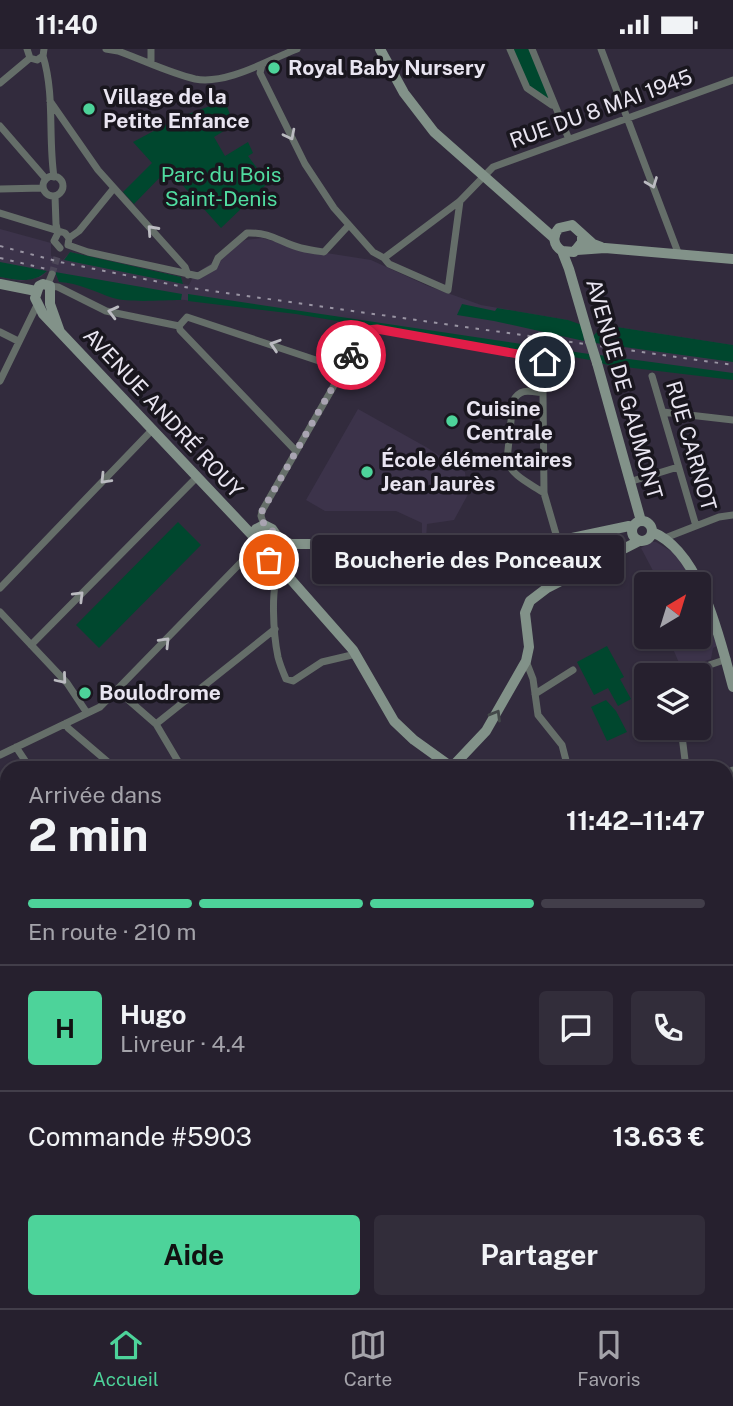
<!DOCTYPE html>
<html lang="fr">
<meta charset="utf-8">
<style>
:root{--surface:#26202e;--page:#322d3a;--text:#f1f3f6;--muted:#a4a3aa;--line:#423e4a;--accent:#4dd39a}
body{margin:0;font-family:"Public Sans",sans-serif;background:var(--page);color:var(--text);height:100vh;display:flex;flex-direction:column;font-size:26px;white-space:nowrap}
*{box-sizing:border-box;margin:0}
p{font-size:23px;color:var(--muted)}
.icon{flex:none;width:38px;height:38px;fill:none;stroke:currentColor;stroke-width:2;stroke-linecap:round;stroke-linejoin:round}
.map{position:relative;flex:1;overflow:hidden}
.details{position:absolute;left:0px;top:712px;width:733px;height:548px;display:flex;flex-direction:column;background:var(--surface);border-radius:21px 21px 0 0;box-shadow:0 2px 5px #0004,0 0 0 2px var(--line)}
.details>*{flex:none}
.needle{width:46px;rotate:38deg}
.controls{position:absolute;left:634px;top:523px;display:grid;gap:14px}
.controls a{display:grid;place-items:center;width:77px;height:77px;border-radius:7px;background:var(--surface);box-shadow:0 2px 5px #0004,0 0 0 2px var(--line);font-size:35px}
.pin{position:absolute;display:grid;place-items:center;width:60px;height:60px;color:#fff;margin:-30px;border:4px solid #fff;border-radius:50%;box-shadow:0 2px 7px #0007}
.courier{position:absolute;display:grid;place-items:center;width:70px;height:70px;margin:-35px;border:5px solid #e11d48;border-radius:50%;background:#fff;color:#222;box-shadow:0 2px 9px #0007}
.bubble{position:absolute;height:49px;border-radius:7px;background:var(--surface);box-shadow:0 2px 5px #0004,0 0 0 2px var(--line);font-size:23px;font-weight:700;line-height:49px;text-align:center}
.overview em{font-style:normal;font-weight:700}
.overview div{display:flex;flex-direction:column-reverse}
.overview{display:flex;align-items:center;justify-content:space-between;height:119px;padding:0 28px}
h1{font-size:46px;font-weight:700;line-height:52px}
.bar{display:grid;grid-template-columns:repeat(4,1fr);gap:10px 7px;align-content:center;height:84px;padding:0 28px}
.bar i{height:9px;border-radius:5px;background:var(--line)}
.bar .current{background:var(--accent)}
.bar p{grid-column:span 4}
.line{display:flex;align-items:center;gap:18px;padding:0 28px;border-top:2px solid var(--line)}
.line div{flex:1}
.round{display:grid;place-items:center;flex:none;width:74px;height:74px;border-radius:7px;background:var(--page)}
.action{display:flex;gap:14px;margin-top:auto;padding:14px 28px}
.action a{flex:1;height:80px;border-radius:7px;background:var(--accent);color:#111;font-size:28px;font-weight:700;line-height:80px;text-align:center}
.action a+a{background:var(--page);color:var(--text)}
.status{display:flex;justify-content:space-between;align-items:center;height:49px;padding:0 35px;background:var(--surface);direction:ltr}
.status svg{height:19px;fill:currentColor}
.tab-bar{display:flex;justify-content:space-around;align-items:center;height:98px;border-top:2px solid var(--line);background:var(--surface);font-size:19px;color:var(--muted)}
.tab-bar a{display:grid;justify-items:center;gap:4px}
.tab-bar .current{color:var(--accent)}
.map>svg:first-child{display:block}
</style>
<div class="status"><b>11:40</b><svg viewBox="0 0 49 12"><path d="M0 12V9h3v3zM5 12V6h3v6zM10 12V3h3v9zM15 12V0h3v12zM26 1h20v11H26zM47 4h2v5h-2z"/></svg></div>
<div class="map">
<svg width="733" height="1259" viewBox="0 0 733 1259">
<rect width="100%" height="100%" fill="#322b3d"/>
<path fill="#3c334a" d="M0,180L51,194V207L63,211L70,203L181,228L183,235L189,236L194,226L245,191L262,189L301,200L371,211L428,237L481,256L568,271L593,287L604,276L733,296V330L608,316L587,310L274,261L95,241L72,234L59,233L55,224L47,222L41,228L21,232L0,228Z
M358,360L426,398L465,423L466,432L472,438L454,471L427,475L426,490H422V474L396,462H325L306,451Z
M652,493H656L674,504L681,511L693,535H660L641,499Z
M698,548L717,597L713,599L711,610L682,621L668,588H698Z"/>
<path fill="#00472e" d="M510,0H532L553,56L527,39Z
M221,53L226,55L234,76L214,88L225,107L248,93L253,104L248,107L268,134L221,179L168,120L134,155L123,143L152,114L133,93L180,68Z
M70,203L181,228L183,235L64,211Z
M0,213L47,222C34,235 16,231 0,228Z
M55,223L182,245L181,251C162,251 131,254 113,249C95,243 79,234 59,233Z
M188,245L589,305L590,311L545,303L539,306L508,301L296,265L188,252Z
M462,255L495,262L497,259L568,271L582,276L584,292L494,272L457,266Z
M604,276L733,296V313L595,294L593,287Z
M599,306L733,324V331L608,316L600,314Z
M178,473L201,496L99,599L76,576Z
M607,597L624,628L620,630L631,650L618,657L608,639L594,646L577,613Z
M606,651L616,662L627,683L607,692L591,658Z"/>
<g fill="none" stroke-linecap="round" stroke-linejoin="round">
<path stroke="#4d4758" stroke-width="7" stroke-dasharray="7 3.5" stroke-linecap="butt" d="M52,225L57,208"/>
<path stroke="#656e69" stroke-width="7" d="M27,0L30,9L37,11L43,7L44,0
M106,0L118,2C143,11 169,24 195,30C227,36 268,11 297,0
M510,0L527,39L552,56
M532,0L568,88
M601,0L679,206
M43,7C55,46 48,88 54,128
M151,14V0
M262,16L260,24L305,115L334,159L373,203L384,209L389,215L448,241L460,152
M0,34L30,9
M50,52L98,121L185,218L188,226
M0,77L46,130
M43 137a10 10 0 1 1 20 0a10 10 0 1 1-20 0Z
M0,140L43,139
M55,147L56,175L58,184
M0,164L65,184L69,189L68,196
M58,184L54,192L60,199
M69,189L79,182L114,139
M68,196L88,203L198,227L214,218L218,209L247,184C273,183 280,194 301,199C309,201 317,202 324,203L348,177
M384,209L460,152L493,118L733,31
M48,235L52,225
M50,237L58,238L106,262L179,277
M179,277L187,268L343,320
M179,277L180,281L296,402
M0,283L18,292
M652,327L696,477
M0,332L37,256
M543,344C529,342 520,339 513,352L507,411C511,427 531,435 544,444
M663,363L733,371
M629,433L678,418
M264,476L261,467L262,462L363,286L367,281L377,280L529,307L538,308L545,313L543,344L544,444L558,492
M665,489L719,468L733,466
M281,519C269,535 274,589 278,608C280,616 283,623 286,630L293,632L322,613L356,605
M0,539L153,380
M0,563L67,634L87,664
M31,596L197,428
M526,612L533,630L538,666L562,696L568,719
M680,626L727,610
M117,641L156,675L182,719
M535,645L573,621
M66,674L68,679L115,719
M156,675L275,580
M681,679L686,719
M16,698L30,719
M0,706L100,658L258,496
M726,724L733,721
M0,870L7,889
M726,902L733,909
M726,967L733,921
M726,1113H733
M0,1138H7
M0,1237H7
M242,1253L246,1259
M506,1256L733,1257"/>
<path stroke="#829289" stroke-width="10" d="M380,0L404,44L434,83L554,189
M582,185V193L574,203L562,202C553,196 552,187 559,179L572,176L593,195L601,198
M577,201L605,199L733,210
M562,202L569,220L590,292
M0,235L36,242
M60,283L50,255V237L43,235L39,237L35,249L43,265L253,487L256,494L261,497L270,496
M597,314L641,472
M632 482a10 10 0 1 1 20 0a10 10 0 1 1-20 0Z
M652,483C701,502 720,591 733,638
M253,487L256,480L264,476L272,480C277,488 281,492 291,495H523L558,492L629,477L632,478
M270,496V502L279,517L353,601L394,672L414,691L453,719
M452,718L486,682L526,612L529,598L525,564L530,552L547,539L639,492
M726,970H733
M0,1038H7
M442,1253L443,1259
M130,1259V1253
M506,1259V1253"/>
<path stroke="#9994a3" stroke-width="2" stroke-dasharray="3.5 7" stroke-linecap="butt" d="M0,197L60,213L184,238L733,316
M0,209L51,221"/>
<path stroke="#829289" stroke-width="10" d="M590,292L597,314"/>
</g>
<defs><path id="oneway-chevron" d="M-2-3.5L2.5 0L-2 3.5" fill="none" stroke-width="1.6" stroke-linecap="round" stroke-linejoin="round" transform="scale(1.75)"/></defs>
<g stroke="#bbbbc1">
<use href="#oneway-chevron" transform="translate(290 86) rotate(63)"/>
<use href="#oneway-chevron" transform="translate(652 134) rotate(69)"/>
<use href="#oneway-chevron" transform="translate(152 181) rotate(-132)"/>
<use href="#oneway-chevron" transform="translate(113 263) rotate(-166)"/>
<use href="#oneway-chevron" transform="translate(275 296) rotate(-162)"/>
<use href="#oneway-chevron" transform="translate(105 430) rotate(134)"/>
<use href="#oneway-chevron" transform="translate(79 547) rotate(-45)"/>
<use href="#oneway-chevron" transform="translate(165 593) rotate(-46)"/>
<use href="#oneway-chevron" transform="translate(62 630) rotate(50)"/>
</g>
<use stroke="#434849" href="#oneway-chevron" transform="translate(496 666) rotate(-59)"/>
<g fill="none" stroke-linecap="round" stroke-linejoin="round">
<path stroke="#a9a4b2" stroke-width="7" stroke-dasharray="0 12.6" d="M269,511L279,517L270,499L274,489V483L264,476L261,464L351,306"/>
<path stroke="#e11d48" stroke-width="9" d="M351,306L367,281L377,280L529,307L545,313"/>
</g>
<g fill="#4dd39a" stroke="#19161e" stroke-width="2.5">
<circle cx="274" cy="19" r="7"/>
<circle cx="89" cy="60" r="7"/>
<circle cx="452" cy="372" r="7"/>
<circle cx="367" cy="423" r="7"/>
<circle cx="85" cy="644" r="7"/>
</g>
<g text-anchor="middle" stroke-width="7" stroke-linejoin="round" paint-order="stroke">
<g font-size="21" font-weight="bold" fill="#e9e5f1" stroke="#19161e" text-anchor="start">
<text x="288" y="26">Royal Baby Nursery</text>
<text x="103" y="55">Village de la<tspan x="103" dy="24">Petite Enfance</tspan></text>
<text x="466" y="367">Cuisine<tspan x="466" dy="24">Centrale</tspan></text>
<text x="381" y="418">École élémentaires<tspan x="381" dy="24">Jean Jaurès</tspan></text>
<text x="99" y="651">Boulodrome</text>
</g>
<g font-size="21" fill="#e9e5f1" stroke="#19161e">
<text transform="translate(601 60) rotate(-20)" y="7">RUE DU 8 MAI 1945</text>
<text transform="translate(624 340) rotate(74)" y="7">AVENUE DE GAUMONT</text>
<text transform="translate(163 364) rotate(47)" y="7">AVENUE ANDRÉ ROUY</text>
<text transform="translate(691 397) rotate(74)" y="7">RUE CARNOT</text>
</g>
<g font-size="21" fill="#50dca0" stroke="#19161e">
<text x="221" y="133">Parc du Bois<tspan x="221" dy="24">Saint-Denis</tspan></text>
</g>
</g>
</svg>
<div class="controls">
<a><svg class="needle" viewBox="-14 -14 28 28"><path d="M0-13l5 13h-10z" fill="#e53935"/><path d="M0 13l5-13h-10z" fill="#a4a3aa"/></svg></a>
<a><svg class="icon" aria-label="layers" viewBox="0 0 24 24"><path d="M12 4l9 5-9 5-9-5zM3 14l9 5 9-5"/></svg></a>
</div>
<div class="pin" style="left:269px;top:511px;background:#ea580c"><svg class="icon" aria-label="bag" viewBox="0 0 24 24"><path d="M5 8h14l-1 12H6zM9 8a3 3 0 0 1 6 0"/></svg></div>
<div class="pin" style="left:545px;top:313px;background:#1f2937"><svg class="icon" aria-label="home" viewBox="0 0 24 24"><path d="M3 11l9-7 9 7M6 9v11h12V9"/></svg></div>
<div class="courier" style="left:351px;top:306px"><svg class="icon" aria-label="bike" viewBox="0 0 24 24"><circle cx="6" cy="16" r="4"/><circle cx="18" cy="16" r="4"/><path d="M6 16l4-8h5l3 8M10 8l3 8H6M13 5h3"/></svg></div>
<div class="bubble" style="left:312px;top:486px;width:312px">Boucherie des Ponceaux</div>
<section class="details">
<div class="overview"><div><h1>2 min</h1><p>Arrivée dans</p></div><em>11:42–11:47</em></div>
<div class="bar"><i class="current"></i><i class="current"></i><i class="current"></i><i></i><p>En route · 210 m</p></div>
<div class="line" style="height:126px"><b class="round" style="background:var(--accent);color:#111">H</b><div><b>Hugo</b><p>Livreur · 4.4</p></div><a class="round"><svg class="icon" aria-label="chat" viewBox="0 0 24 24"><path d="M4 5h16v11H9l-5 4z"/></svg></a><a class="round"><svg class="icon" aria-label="phone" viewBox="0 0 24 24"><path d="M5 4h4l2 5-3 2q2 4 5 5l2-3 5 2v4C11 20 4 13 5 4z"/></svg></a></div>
<div class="line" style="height:91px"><div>Commande #5903</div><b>13.63 €</b></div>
<div class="action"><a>Aide</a><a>Partager</a></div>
</section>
</div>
<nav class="tab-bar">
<a class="current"><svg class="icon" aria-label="home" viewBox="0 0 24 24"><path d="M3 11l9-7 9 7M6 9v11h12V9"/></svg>Accueil</a>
<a><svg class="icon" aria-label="map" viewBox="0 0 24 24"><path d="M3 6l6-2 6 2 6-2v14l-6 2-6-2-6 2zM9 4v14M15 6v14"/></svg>Carte</a>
<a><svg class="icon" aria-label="saved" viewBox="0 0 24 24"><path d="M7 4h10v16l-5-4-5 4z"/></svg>Favoris</a>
</nav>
